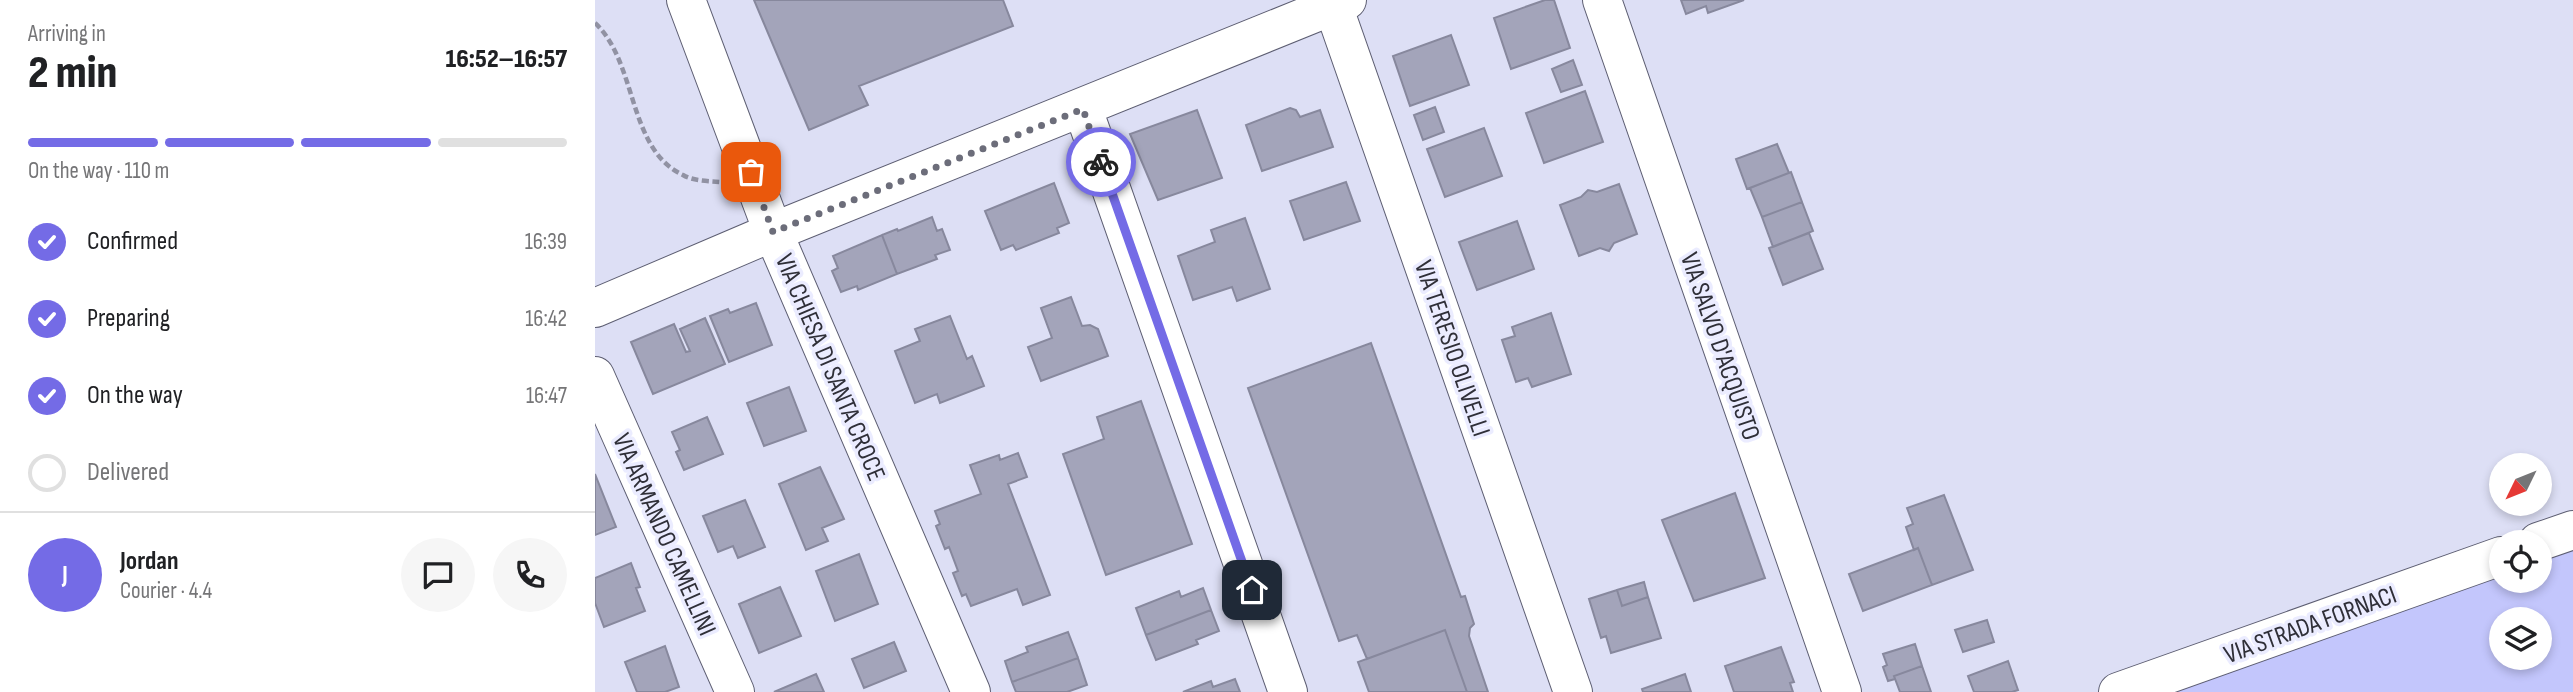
<!DOCTYPE html>
<meta charset="utf-8">
<style>
:root{--surface:#fff;--page:#f6f6f6;--text:#202124;--muted:#757577;--line:#e0e0e0;--accent:#746be6}
body{margin:0;font-family:"Sofia Sans Condensed",sans-serif;background:var(--page);color:var(--text);height:100vh;display:flex;flex-direction:column;font-size:26px;white-space:nowrap}
*{box-sizing:border-box;margin:0}
p{font-size:23px;color:var(--muted)}
.icon{flex:none;width:38px;height:38px;fill:none;stroke:currentColor;stroke-width:2;stroke-linecap:round;stroke-linejoin:round}
.map{position:relative;flex:1;overflow:hidden}
.panel{display:flex;flex-direction:column;background:var(--surface);width:595px}
.panel>*{flex:none}
.needle{width:46px;rotate:227deg}
.controls{position:absolute;left:1894px;top:453px;display:grid;gap:14px}
.controls a{display:grid;place-items:center;width:63px;height:63px;border-radius:50%;background:var(--surface);box-shadow:0 4px 10px #0003;font-size:35px}
.pin{position:absolute;display:grid;place-items:center;width:60px;height:60px;color:#fff;margin:-30px;border-radius:14px;box-shadow:0 4px 10px #0006}
.courier{position:absolute;display:grid;place-items:center;width:70px;height:70px;margin:-35px;border:5px solid #746be6;border-radius:50%;background:#fff;color:#222;box-shadow:0 2px 9px #0007}
.head em{font-style:normal;font-weight:800}
.head div{display:flex;flex-direction:column-reverse}
.head{display:flex;align-items:center;justify-content:space-between;height:119px;padding:0 28px}
h1{font-size:46px;font-weight:800;line-height:52px}
.bar{display:grid;grid-template-columns:repeat(4,1fr);gap:10px 7px;align-content:center;height:84px;padding:0 28px}
.bar i{height:9px;border-radius:5px;background:var(--line)}
.bar .active{background:var(--accent)}
.bar p{grid-column:span 4}
.line{display:flex;align-items:center;gap:18px;padding:0 28px;border-top:2px solid var(--line)}
.line div{flex:1}
.round{display:grid;place-items:center;flex:none;width:74px;height:74px;border-radius:37px;background:var(--page)}
ol{padding:0 28px;list-style:none}
li{display:flex;align-items:center;gap:21px;height:77px}
li p{margin-inline-start:auto}
li .icon{padding:7px;border-radius:50%;background:var(--accent);color:#fff;stroke-width:4}
li:last-child{color:var(--muted)}
li i{width:38px;height:38px;border:4px solid var(--line);border-radius:50%}
main{display:flex;flex:1;min-height:0}
.map>svg:first-child{display:block}
</style>
<main>
<section class="panel">
<div class="head"><div><h1>2 min</h1><p>Arriving in</p></div><em>16:52–16:57</em></div>
<div class="bar"><i class="active"></i><i class="active"></i><i class="active"></i><i></i><p>On the way · 110 m</p></div>
<ol>
<li><svg class="icon" aria-label="check" viewBox="0 0 24 24"><path d="M5 12l5 5 9-10"/></svg>Confirmed<p>16:39</p></li>
<li><svg class="icon" aria-label="check" viewBox="0 0 24 24"><path d="M5 12l5 5 9-10"/></svg>Preparing<p>16:42</p></li>
<li><svg class="icon" aria-label="check" viewBox="0 0 24 24"><path d="M5 12l5 5 9-10"/></svg>On the way<p>16:47</p></li>
<li><i></i>Delivered</li>
</ol>
<div class="line" style="height:126px"><b class="round" style="background:var(--accent);color:#fff">J</b><div><b>Jordan</b><p>Courier · 4.4</p></div><a class="round"><svg class="icon" aria-label="chat" viewBox="0 0 24 24"><path d="M4 5h16v11H9l-5 4z"/></svg></a><a class="round"><svg class="icon" aria-label="phone" viewBox="0 0 24 24"><path d="M5 4h4l2 5-3 2q2 4 5 5l2-3 5 2v4C11 20 4 13 5 4z"/></svg></a></div>
</section>
<div class="map">
<svg width="1978" height="692" viewBox="0 0 1978 692">
<rect width="100%" height="100%" fill="#dddff5"/>
<path fill="#c3c6fc" fill-rule="evenodd" d="M1978,542V692H1568L1906,569V581H1944V555ZM1906,620H1944V658H1906Z"/>
<path fill="#a3a4ba" stroke="#87889d" stroke-width="2" d="M159,0H408L418,26L264,86L273,105L214,130Z
M950,0H959L975,48L916,69L899,18Z
M1086,0H1149L1113,13L1111,6L1091,14Z
M856,35L874,85L815,106L798,56Z
M978,60L987,85L966,92L957,69Z
M990,91L1008,142L949,163L931,113Z
M840,107L849,132L828,140L819,115Z
M695,108L701,110L705,117L725,110L738,147L667,171L651,125Z
M602,110L627,178L563,200L535,134Z
M889,128L907,176L850,197L832,149Z
M1182,144L1194,173L1152,189L1141,159Z
M1196,172L1207,202L1167,217L1155,188Z
M751,182L765,221L709,240L695,201Z
M459,183L474,223L462,228L464,233L421,250L418,245L406,250L390,211Z
M1024,184L1042,234L1019,243L1014,251L1005,248L984,256L965,205L986,197L993,190L1002,192Z
M1207,202L1218,231L1178,247L1167,217Z
M337,217L342,231L347,229L355,250L340,255L342,259L302,274L287,235L302,229L303,231Z
M650,218L675,289L642,301L637,287L598,300L583,256L620,242L616,230Z
M922,221L939,269L882,290L864,242Z
M1214,233L1228,269L1188,285L1174,248Z
M287,235L302,274L263,290L262,286L246,292L237,271L243,268L238,256Z
M476,297L487,326L495,325L503,329L513,356L446,381L433,347L457,338L446,308Z
M161,303L177,345L134,362L115,316L133,309L135,313Z
M956,313L976,374L937,387L933,378L921,382L907,340L920,336L917,327Z
M355,316L372,359L377,356L389,386L345,403L342,394L320,403L300,351L325,341L320,329Z
M110,318L130,364L58,394L36,342L79,324L91,352L95,351L85,329Z
M776,343L866,597L870,596L879,624L875,628L874,636L893,692H872L850,630L772,659L762,635L744,641L653,388Z
M194,387L211,431L169,446L152,403Z
M546,401L597,544L511,575L468,454L509,439L502,417Z
M112,417L128,454L89,470L81,452L85,450L77,432Z
M423,453L432,477L413,484L455,595L428,605L422,589L376,606L371,594L367,596L358,573L363,571L354,547L350,549L341,526L345,524L340,511L386,494L375,465L404,455L405,460Z
M225,467L249,519L227,528L233,541L211,550L184,484Z
M0,474L21,527L0,535Z
M1140,493L1170,578L1099,601L1067,520Z
M1349,495L1378,570L1337,585L1323,548L1319,550L1311,527L1318,524L1312,508Z
M150,500L170,547L143,558L138,546L123,552L108,516Z
M1323,548L1337,585L1268,611L1254,574Z
M264,554L283,604L240,621L221,571Z
M36,563L45,587L41,588L50,611L9,627L0,603V578Z
M1049,582L1053,597L1027,606L1022,590Z
M185,587L206,636L164,653L144,604Z
M608,588L616,610L551,635L541,608L584,591L586,597Z
M1022,590L1027,606L1053,597L1066,638L1016,653L1011,636L1006,638L994,599Z
M616,610L624,631L601,640L603,644L561,660L551,635Z
M1392,620L1399,642L1368,652L1360,630Z
M850,630L872,692H774L763,662Z
M473,632L483,658L417,682L410,661L433,652L431,647Z
M299,642L311,671L269,688L257,659Z
M1320,644L1327,666L1299,676L1300,679L1293,681L1288,667L1292,665L1288,654Z
M70,646L84,687L70,692H42L30,662Z
M1186,647L1199,682L1195,683L1198,692H1139L1130,666Z
M483,658L492,685L472,692H421L417,682Z
M1413,661L1423,690L1417,692H1379L1373,676Z
M1327,666L1336,692H1305L1299,676Z
M221,674L229,692H179Z
M1090,674L1096,692H1048L1047,689Z
M640,679L645,692H588L616,681L618,687Z"/>
<g fill="none" stroke-linecap="round" stroke-linejoin="round">
<g stroke="#5d5e72" stroke-width="40">
<path id="minor" d="M91,0L178,232L376,692
M736,0L978,692
M1007,0L1247,692
M488,109L693,692
M0,308L178,232L752,0
M0,376L140,692
M1943,542L1978,530
M1523,692L1906,556"/>
</g>
<path stroke="#9192a3" stroke-width="4.5" stroke-dasharray="7 3.5" stroke-linecap="butt" d="M0,23C43,63 32,149 88,175C98,181 113,181 125,182"/>
<use href="#minor" stroke="#fff" stroke-width="38"/>
</g>
<g fill="none" stroke-linecap="round" stroke-linejoin="round">
<path stroke="#6c6d7a" stroke-width="7" stroke-dasharray="0 12.6" d="M156,172L178,232L488,109L506,162"/>
<path stroke="#746be6" stroke-width="9" d="M506,162L657,590"/>
</g>
<g text-anchor="middle" stroke-width="7" stroke-linejoin="round" paint-order="stroke">
<g font-size="26" fill="#2f2f38" stroke="#ebecff">
<text transform="translate(1126 346) rotate(71)" y="9">VIA SALVO D'ACQUISTO</text>
<text transform="translate(858 348) rotate(71)" y="9">VIA TERESIO OLIVELLI</text>
<text transform="translate(236 367) rotate(67)" y="9">VIA CHIESA DI SANTA CROCE</text>
<text transform="translate(70 534) rotate(66)" y="9">VIA ARMANDO CAMELLINI</text>
<text transform="translate(1715 624) rotate(-20)" y="9">VIA STRADA FORNACI</text>
</g>
</g>
</svg>
<div class="controls">
<a><svg class="needle" viewBox="-14 -14 28 28"><path d="M0-13l5 13h-10z" fill="#e53935"/><path d="M0 13l5-13h-10z" fill="#757577"/></svg></a>
<a><svg class="icon" aria-label="locate" viewBox="0 0 24 24"><circle cx="12" cy="12" r="6"/><path d="M12 2v4M12 18v4M2 12h4M18 12h4"/></svg></a>
<a><svg class="icon" aria-label="layers" viewBox="0 0 24 24"><path d="M12 4l9 5-9 5-9-5zM3 14l9 5 9-5"/></svg></a>
</div>
<div class="pin" style="left:156px;top:172px;background:#ea580c"><svg class="icon" aria-label="bag" viewBox="0 0 24 24"><path d="M5 8h14l-1 12H6zM9 8a3 3 0 0 1 6 0"/></svg></div>
<div class="pin" style="left:657px;top:590px;background:#1f2937"><svg class="icon" aria-label="home" viewBox="0 0 24 24"><path d="M3 11l9-7 9 7M6 9v11h12V9"/></svg></div>
<div class="courier" style="left:506px;top:162px"><svg class="icon" aria-label="bike" viewBox="0 0 24 24"><circle cx="6" cy="16" r="4"/><circle cx="18" cy="16" r="4"/><path d="M6 16l4-8h5l3 8M10 8l3 8H6M13 5h3"/></svg></div>
</div>
</main>
